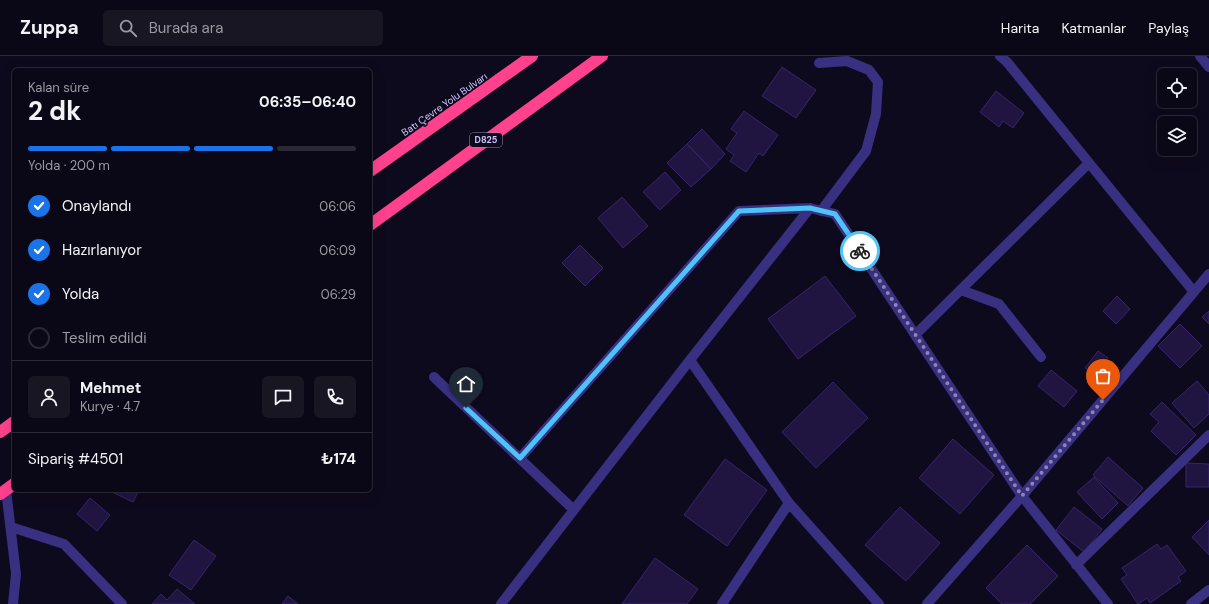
<!DOCTYPE html>
<html lang="tr">
<meta charset="utf-8">
<style>
:root{--surface:#0a0816;--page:#181623;--text:#f1f3f6;--muted:#999aa1;--line:#2a2935;--accent:#1a73e8}
body{margin:0;font-family:"DM Sans",sans-serif;background:var(--page);color:var(--text);height:100vh;display:flex;flex-direction:column;font-size:15px;white-space:nowrap}
*{box-sizing:border-box;margin:0}
p{font-size:13px;color:var(--muted)}
.icon{flex:none;width:22px;height:22px;fill:none;stroke:currentColor;stroke-width:2;stroke-linecap:round;stroke-linejoin:round}
.map{position:relative;flex:1;overflow:hidden}
.details{position:absolute;left:12px;top:12px;width:360px;height:424px;display:flex;flex-direction:column;background:var(--surface);border-radius:6px;box-shadow:0 4px 16px #0002,0 0 0 1px var(--line)}
.details>*{flex:none}
.tools{position:absolute;left:1157px;top:12px;display:grid;gap:8px}
.tools a{display:grid;place-items:center;width:40px;height:40px;border-radius:6px;background:var(--surface);box-shadow:0 4px 16px #0002,0 0 0 1px var(--line);font-size:20px}
.pin{position:absolute;display:grid;place-items:center;width:34px;height:34px;color:#fff;margin:-41px -17px;border-radius:50% 50% 50% 0;rotate:-45deg;box-shadow:0 0 4px #0007}
.pin .icon{rotate:45deg}
.courier{position:absolute;display:grid;place-items:center;width:40px;height:40px;margin:-20px;border:3px solid #4fc3f7;border-radius:50%;background:#fff;color:#222;box-shadow:0 1px 5px #0007}
.overview em{font-style:normal;font-weight:700}
.overview div{display:flex;flex-direction:column-reverse}
.overview{display:flex;align-items:center;justify-content:space-between;height:68px;padding:0 16px}
h1{font-size:26px;font-weight:700;line-height:30px}
.bar{display:grid;grid-template-columns:repeat(4,1fr);gap:6px 4px;align-content:center;height:48px;padding:0 16px}
.bar i{height:5px;border-radius:3px;background:var(--line)}
.bar .current{background:var(--accent)}
.bar p{grid-column:span 4}
.line{display:flex;align-items:center;gap:10px;padding:0 16px;border-top:1px solid var(--line)}
.line div{flex:1}
.round{display:grid;place-items:center;flex:none;width:42px;height:42px;border-radius:6px;background:var(--page)}
ol{padding:0 16px;list-style:none}
li{display:flex;align-items:center;gap:12px;height:44px}
li p{margin-inline-start:auto}
li .icon{padding:4px;border-radius:50%;background:var(--accent);color:#fff;stroke-width:4}
li:last-child{color:var(--muted)}
li i{width:22px;height:22px;border:2px solid var(--line);border-radius:50%}
header{display:flex;align-items:center;gap:24px;box-sizing:border-box;height:56px;padding:0 20px;background:var(--surface);border-bottom:1px solid var(--line)}
header strong{font-size:19px}
nav{display:flex;gap:22px;margin-inline-start:auto;font-size:14px}
.search{width:280px;height:36px;background:var(--page);display:flex;align-items:center;gap:10px;box-sizing:border-box;padding:0 14px;border-radius:6px;color:var(--muted);font-size:15px}
.map>svg:first-child{display:block}
</style>
<header>
<strong>Zuppa</strong>
<div class="search"><svg class="icon" aria-label="search" viewBox="0 0 24 24"><circle cx="10" cy="10" r="6"/><path d="M15 15l6 6"/></svg>Burada ara</div>
<nav><a>Harita</a><a>Katmanlar</a><a>Paylaş</a></nav>
</header>
<div class="map">
<svg width="1209" height="548" viewBox="0 0 1209 548">
<rect width="100%" height="100%" fill="#0e0a1d"/>
<path fill="#201440" stroke="#38246e" d="M782,11L816,34L796,62L762,40Z
M996,35L1024,57L1013,72L1003,65L999,71L980,56Z
M744,55L778,79L763,100L759,97L746,116L730,105L734,99L726,93L737,77L731,73Z
M702,73L725,98L711,113L687,88Z
M687,88L711,113L691,131L667,107Z
M665,116L681,134L660,154L643,136Z
M622,141L648,170L623,192L598,162Z
M580,189L603,212L585,230L562,207Z
M825,220L856,260L798,303L768,263Z
M1117,240L1130,253L1116,268L1103,255Z
M1209,255V268L1202,261Z
M1180,268L1202,290L1180,312L1158,290Z
M1098,295L1108,302L1095,319L1085,312Z
M1051,314L1077,335L1064,351L1038,330Z
M1197,325L1209,339V358L1194,372L1172,347Z
M833,326L868,362L816,412L782,376Z
M1162,346L1196,379L1176,399L1151,375L1159,366L1150,358Z
M953,383L994,419L960,458L919,422Z
M1108,401L1143,432L1128,450L1093,419Z
M725,403L767,434L727,490L684,459Z
M1186,407L1209,408V431H1186Z
M1094,421L1118,447L1102,463L1077,436Z
M108,434H139L133,446Z
M90,442L110,459L97,475L77,458Z
M900,451L940,487L906,525L865,489Z
M1074,451L1102,473L1084,496L1056,474Z
M1209,464V499L1192,481Z
M194,484L216,500L191,534L169,519Z
M1157,488L1161,493L1167,489L1186,515L1178,521L1181,525L1150,547L1147,542L1138,548L1121,523L1127,519L1122,512Z
M1027,489L1058,520L1030,548H1002L986,532Z
M655,502L698,533L687,548H622Z
M177,533L195,548H152L161,538L167,544Z
M288,540L298,548H282Z"/>
<g fill="none" stroke-linecap="round" stroke-linejoin="round">
<path stroke="#393081" stroke-width="10" d="M1000,0L1007,6L1194,236
M1200,0L1209,11
M819,7L847,5L869,14L878,26L876,58L866,95L821,155
M961,234L999,248L1041,301
M915,279L1089,107
M690,304L789,447L879,548
M434,321L574,454
M520,402L739,155L810,152L835,158L1022,440L1108,548
M6,434L16,518L13,548
M11,471L64,488L122,548
M1076,509L1209,379
M501,548L690,304L810,152
M722,548L789,447
M927,548L1022,440L1209,218
M1191,548L1209,534"/>
<path stroke="#ff418e" stroke-width="12" d="M370,115L532,0
M370,169L602,0
M0,376L14,366
M0,438L14,428"/>
</g>
<g fill="none" stroke-linecap="round" stroke-linejoin="round">
<path stroke="#8d84b0" stroke-width="4" stroke-dasharray="0 7.2" d="M860,195L1022,440L1103,344"/>
<path stroke="#4fc3f7" stroke-width="5" d="M466,352L520,402L739,155L810,152L835,158L860,195"/>
</g>
<g text-anchor="middle" stroke-width="3" stroke-linejoin="round" paint-order="stroke">
<rect fill="#0e0a1d" stroke="#968ebb" stroke-width="1" x="470" y="77" width="32" height="14" rx="3"/>
<g font-size="9" font-weight="bold" fill="#d1c6ff">
<text x="486" y="87">D825</text>
</g>
<g font-size="10" fill="#d1c6ff" stroke="#0e0a1d">
<text transform="translate(444 48) rotate(-35)" y="4">Batı Çevre Yolu Bulvarı</text>
</g>
</g>
</svg>
<div class="tools">
<a><svg class="icon" aria-label="locate" viewBox="0 0 24 24"><circle cx="12" cy="12" r="6"/><path d="M12 2v4M12 18v4M2 12h4M18 12h4"/></svg></a>
<a><svg class="icon" aria-label="layers" viewBox="0 0 24 24"><path d="M12 4l9 5-9 5-9-5zM3 14l9 5 9-5"/></svg></a>
</div>
<div class="pin" style="left:1103px;top:344px;background:#ea580c"><svg class="icon" aria-label="bag" viewBox="0 0 24 24"><path d="M5 8h14l-1 12H6zM9 8a3 3 0 0 1 6 0"/></svg></div>
<div class="pin" style="left:466px;top:352px;background:#1f2937"><svg class="icon" aria-label="home" viewBox="0 0 24 24"><path d="M3 11l9-7 9 7M6 9v11h12V9"/></svg></div>
<div class="courier" style="left:860px;top:195px"><svg class="icon" aria-label="bike" viewBox="0 0 24 24"><circle cx="6" cy="16" r="4"/><circle cx="18" cy="16" r="4"/><path d="M6 16l4-8h5l3 8M10 8l3 8H6M13 5h3"/></svg></div>
<section class="details">
<div class="overview"><div><h1>2 dk</h1><p>Kalan süre</p></div><em>06:35–06:40</em></div>
<div class="bar"><i class="current"></i><i class="current"></i><i class="current"></i><i></i><p>Yolda · 200 m</p></div>
<ol>
<li><svg class="icon" aria-label="check" viewBox="0 0 24 24"><path d="M5 12l5 5 9-10"/></svg>Onaylandı<p>06:06</p></li>
<li><svg class="icon" aria-label="check" viewBox="0 0 24 24"><path d="M5 12l5 5 9-10"/></svg>Hazırlanıyor<p>06:09</p></li>
<li><svg class="icon" aria-label="check" viewBox="0 0 24 24"><path d="M5 12l5 5 9-10"/></svg>Yolda<p>06:29</p></li>
<li><i></i>Teslim edildi</li>
</ol>
<div class="line" style="height:72px"><a class="round"><svg class="icon" aria-label="person" viewBox="0 0 24 24"><circle cx="12" cy="8" r="4"/><path d="M4 21q1-7 8-7t8 7"/></svg></a><div><b>Mehmet</b><p>Kurye · 4.7</p></div><a class="round"><svg class="icon" aria-label="chat" viewBox="0 0 24 24"><path d="M4 5h16v11H9l-5 4z"/></svg></a><a class="round"><svg class="icon" aria-label="phone" viewBox="0 0 24 24"><path d="M5 4h4l2 5-3 2q2 4 5 5l2-3 5 2v4C11 20 4 13 5 4z"/></svg></a></div>
<div class="line" style="height:52px"><div>Sipariş #4501</div><b>₺174</b></div>
</section>
</div>
